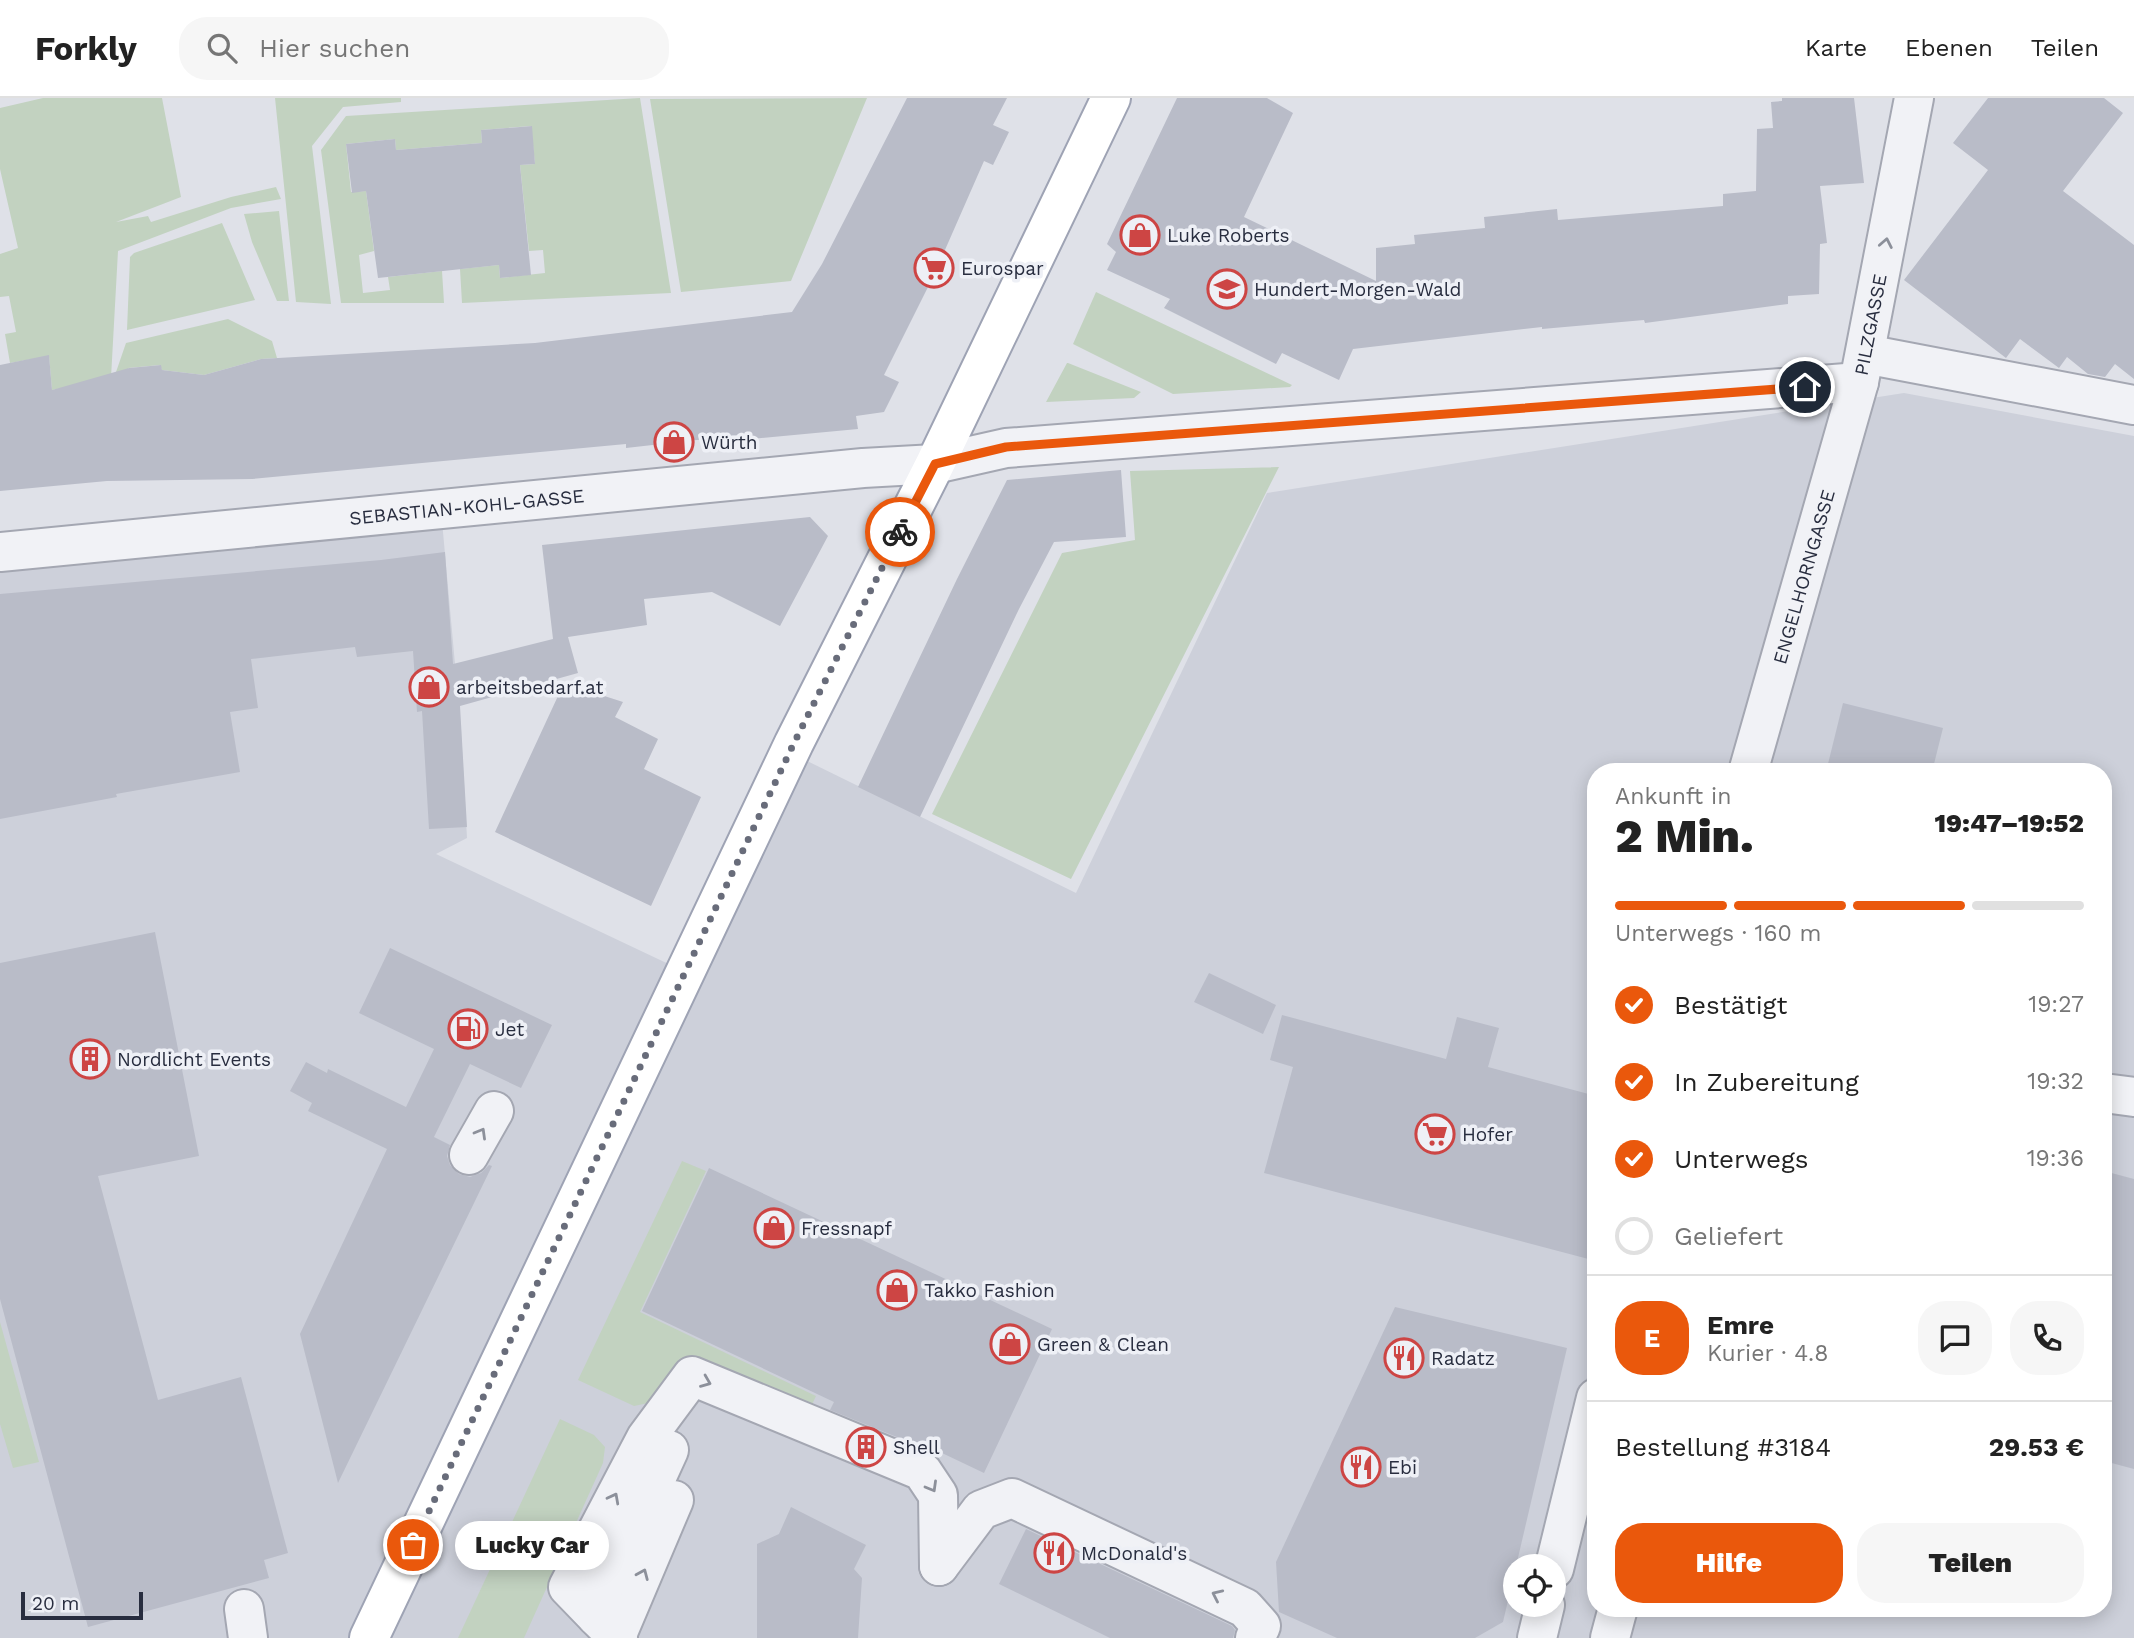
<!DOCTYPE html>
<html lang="de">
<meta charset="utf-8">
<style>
:root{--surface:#fff;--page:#f6f6f6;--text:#222;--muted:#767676;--line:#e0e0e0;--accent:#ea580c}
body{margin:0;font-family:"Work Sans",sans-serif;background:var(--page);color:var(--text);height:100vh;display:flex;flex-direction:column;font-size:26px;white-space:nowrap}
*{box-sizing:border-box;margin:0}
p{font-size:23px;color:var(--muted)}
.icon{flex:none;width:38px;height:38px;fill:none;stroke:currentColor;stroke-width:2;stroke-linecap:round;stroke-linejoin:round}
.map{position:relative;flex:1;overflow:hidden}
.drawer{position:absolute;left:1587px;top:665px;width:525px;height:854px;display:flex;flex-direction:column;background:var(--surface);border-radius:28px;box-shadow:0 4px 18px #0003}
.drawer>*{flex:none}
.tools{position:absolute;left:1503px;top:1456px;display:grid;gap:14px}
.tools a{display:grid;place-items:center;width:63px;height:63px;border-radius:50%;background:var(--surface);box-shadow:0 4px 18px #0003;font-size:35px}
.scale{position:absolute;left:21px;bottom:18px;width:122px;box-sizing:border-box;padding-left:7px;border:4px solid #282d3f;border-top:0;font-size:19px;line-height:24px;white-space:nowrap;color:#282d3f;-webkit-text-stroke:5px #eef0f6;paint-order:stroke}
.pin{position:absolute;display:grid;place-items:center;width:60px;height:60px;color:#fff;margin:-30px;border:4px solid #fff;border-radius:50%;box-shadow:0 2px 7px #0007}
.courier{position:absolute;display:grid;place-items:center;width:70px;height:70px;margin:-35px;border:5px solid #ea580c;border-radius:50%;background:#fff;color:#222;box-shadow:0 2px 9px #0007}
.bubble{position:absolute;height:49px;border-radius:24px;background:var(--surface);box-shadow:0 4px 18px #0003;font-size:23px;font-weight:800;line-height:49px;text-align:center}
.headline em{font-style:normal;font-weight:800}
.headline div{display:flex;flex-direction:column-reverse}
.headline{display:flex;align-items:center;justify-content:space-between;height:119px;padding:0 28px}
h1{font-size:46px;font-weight:800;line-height:52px}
.bar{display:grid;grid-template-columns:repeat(4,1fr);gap:10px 7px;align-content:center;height:84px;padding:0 28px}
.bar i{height:9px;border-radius:5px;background:var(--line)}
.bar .active{background:var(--accent)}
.bar p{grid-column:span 4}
.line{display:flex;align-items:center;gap:18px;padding:0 28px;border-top:2px solid var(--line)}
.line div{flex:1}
.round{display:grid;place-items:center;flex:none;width:74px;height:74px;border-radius:28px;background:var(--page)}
ol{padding:0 28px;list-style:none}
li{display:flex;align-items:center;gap:21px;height:77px}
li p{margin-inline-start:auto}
li .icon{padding:7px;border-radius:50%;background:var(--accent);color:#fff;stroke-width:4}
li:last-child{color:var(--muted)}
li i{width:38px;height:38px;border:4px solid var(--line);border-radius:50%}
.primary-button{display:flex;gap:14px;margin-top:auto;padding:14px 28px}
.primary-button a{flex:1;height:80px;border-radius:28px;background:var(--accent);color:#fff;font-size:28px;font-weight:800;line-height:80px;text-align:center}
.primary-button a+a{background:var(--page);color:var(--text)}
header{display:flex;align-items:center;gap:42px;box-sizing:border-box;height:98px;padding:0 35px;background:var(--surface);border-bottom:2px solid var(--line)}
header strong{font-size:33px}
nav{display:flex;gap:38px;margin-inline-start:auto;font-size:24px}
.search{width:490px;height:63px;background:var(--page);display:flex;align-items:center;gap:18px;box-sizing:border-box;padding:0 24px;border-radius:28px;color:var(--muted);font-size:26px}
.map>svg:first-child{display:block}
</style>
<header>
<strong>Forkly</strong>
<div class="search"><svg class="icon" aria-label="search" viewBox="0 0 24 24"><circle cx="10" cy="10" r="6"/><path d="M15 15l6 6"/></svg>Hier suchen</div>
<nav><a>Karte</a><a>Ebenen</a><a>Teilen</a></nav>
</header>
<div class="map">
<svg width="2134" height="1540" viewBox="0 0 2134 1540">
<rect width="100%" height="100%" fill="#dfe1e8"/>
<path fill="#cdd0da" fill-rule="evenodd" d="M1904,295L2134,338V1540H0V454L441,412L461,632L467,740L436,756L677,870L797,658L1076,795L1267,395ZM1596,674H2104V1510H1596ZM1516,1468H1554V1507H1516Z"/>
<path fill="#c2d2c0" d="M43,0H162L181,99L116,124L148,118L151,124L231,99L276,89L281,101L231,110L118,153L111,280L52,292L49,258L10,265L5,236L16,234L9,198L0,199V156L18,150L0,71V10Z
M275,0H401V4L343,9L312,48L331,206L296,204Z
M640,0L671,195L462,205L460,171L499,167L500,180L545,175L543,152L529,153L520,67L535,66L531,28L481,32L482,45L396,52L395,41L346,46L351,94L366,93L374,153L359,157L363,195L390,192L388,179L442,173L444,205H341L321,52L346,18Z
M867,0L791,183L681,194L650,1Z
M279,113L289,203H277L252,144L244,116Z
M222,125L255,202L127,232L130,159L134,155Z
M1096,194L1292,287L1290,289L1173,296L1073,246Z
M228,221L272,243L277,260L261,261L204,277L162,272L160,267L128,270V275L115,277L126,245Z
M1067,265H1068L1141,294L1134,300L1046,304Z
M1279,369L1071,781L932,716L1062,455L1135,442L1130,373Z
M682,1063L706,1073L640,1214L816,1298L810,1311L727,1271L699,1266L653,1304L634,1308L578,1282Z
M0,1224L39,1364L13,1370L0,1326Z
M560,1321L594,1337L605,1349L603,1365L524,1540H458Z"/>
<path fill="#b9bcc8" d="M907,0H1007L993,27L1009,34L993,67L984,63L934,177L884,277L899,284L884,314L856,318L858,331L751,341L750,336L626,350V346L252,381L107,383L0,393V267L49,257L52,292L129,270L161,267L162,272L204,277L261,261L535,245L792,214L822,166Z
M1177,0H1267L1293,15L1244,119L1376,183V150L1415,146L1414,137L1485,130L1484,119L1557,111L1558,122L1723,108V96L1756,93L1757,31L1773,30L1771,4L1782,3V0H1854L1864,85L1820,88L1827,145L1820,146L1819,196L1788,198V206L1645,225L1644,222L1542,231V229L1353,251L1339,282L1282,255L1276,266L1164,210L1170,201L1107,172L1116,154L1107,146Z
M1988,0H2104L2123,15L2063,93L2134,147V281L2115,266L2105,279L2088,276L2067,259L2059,270L2020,241L2006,260L1904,182L1988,72L1953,45Z
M532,28L535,66L520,67L531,177L500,180L499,167L378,180L366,93L352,95L346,46L395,41L396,52L482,45L481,32Z
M1121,372L1126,439L1054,444L1019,511L920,719L858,689L957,481L1007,382Z
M810,419L828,438L780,528L712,494L644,501L647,527L568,539L578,575L460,608L467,729L429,731L422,613L417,614L413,553L357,559L355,549L251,561L258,610L230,614L240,674L116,696L117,699L0,721V496L381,462L445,454L453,566L553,541L542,447Z
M564,585L623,604L615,619L658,641L644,671L701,699L651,808L495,734Z
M1843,605L1943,630L1932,674H1826Z
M155,834L199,1058L98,1078L158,1302L241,1279L288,1455L264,1462L269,1480L88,1529L0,1201V865Z
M390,850L552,927L521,990L470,966L434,1039L450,1047L447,1058L450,1067L459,1076L470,1079L481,1075L489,1067L492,1068L338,1385L300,1236L387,1051L308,1013L312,1005L290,993L306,964L327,975L328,971L406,1009L434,951L359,915Z
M1209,875L1276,907L1263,936L1194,904Z
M1282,917L1446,961L1457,919L1499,930L1488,969L1596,998V1163L1264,1075L1293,969L1270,962Z
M709,1070L1052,1231L984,1375L921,1345L919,1348L830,1312L834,1304L642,1213Z
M2104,1073L2134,1081V1371L2104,1363Z
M1395,1209L1567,1250L1503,1524L1475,1540H1337L1279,1514L1276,1464Z
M791,1409L866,1447L854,1471L862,1480L858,1540H757V1446L779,1436Z
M1026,1431L1232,1528L1235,1532L1233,1540H1110L999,1486Z"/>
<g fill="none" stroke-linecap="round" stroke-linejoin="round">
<g stroke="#a4a7b2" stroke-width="42">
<g id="minor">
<path d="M1865,256L2134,307"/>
<path id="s1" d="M0,454L863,370L935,366L1006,350L1859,284"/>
<path id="s2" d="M1748,674L1859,284L1914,0"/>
<path d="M2104,995L2134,999"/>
<path d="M469,1057L494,1013"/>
<path d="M939,1468L981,1412L1012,1400L1245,1510L1261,1528L1255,1540"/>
<path d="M1554,1471L1596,1300"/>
<path d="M244,1511L248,1540"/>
<path d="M597,1519L568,1489L646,1340L692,1278L922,1373L938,1397L939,1468"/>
<path d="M616,1539L674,1402"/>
<path d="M618,1540L597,1519L604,1487L633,1431L669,1352"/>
<path d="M1537,1540L1545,1507"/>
<path d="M1610,1540L1618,1510"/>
</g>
</g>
<g stroke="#9ea3b4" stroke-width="42">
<path id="major" d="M369,1540L794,645L935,366L1111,0"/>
</g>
<use href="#minor" stroke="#f1f2f6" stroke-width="38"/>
<use href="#major" stroke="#fff" stroke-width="38"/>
</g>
<defs><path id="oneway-chevron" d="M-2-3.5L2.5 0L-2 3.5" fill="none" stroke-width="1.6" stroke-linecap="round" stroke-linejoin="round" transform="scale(1.75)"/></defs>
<g stroke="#8c909a">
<use href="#oneway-chevron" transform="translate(1886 145) rotate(-79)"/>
<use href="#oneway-chevron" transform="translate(481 1035) rotate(-60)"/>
<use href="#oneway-chevron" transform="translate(706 1284) rotate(22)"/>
<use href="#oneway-chevron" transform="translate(932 1389) rotate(60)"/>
<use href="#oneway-chevron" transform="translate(614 1400) rotate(-62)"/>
<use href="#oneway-chevron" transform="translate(643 1476) rotate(-67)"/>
<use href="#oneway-chevron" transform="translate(1217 1497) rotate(-155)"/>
</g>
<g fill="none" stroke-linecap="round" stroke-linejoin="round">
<path stroke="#686c7a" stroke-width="7" stroke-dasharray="0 12.6" d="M413,1447L794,645L900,434"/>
<path stroke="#ea580c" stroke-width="9" d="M900,434L935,366L1006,349L1805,289"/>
</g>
<defs>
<g id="shop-ring" transform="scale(2.0125)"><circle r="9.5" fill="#eef0f6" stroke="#cd4544" stroke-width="1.5"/><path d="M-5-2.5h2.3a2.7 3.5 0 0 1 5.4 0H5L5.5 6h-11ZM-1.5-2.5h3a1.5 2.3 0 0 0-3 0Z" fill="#cd4544"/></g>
<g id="supermarket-ring" transform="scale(2.0125)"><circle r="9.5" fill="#eef0f6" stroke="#cd4544" stroke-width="1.5"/><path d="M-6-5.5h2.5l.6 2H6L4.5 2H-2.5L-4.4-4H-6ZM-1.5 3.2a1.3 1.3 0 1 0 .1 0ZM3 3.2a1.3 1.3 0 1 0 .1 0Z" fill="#cd4544"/></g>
<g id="school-ring" transform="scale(2.0125)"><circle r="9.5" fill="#eef0f6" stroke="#cd4544" stroke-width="1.5"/><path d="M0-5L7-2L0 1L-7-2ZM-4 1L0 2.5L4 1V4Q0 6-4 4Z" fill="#cd4544"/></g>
<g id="fuel-ring" transform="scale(2.0125)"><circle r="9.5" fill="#eef0f6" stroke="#cd4544" stroke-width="1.5"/><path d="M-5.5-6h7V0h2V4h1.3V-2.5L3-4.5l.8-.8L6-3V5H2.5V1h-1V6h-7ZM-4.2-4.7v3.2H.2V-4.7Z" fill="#cd4544"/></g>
<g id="building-ring" transform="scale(2.0125)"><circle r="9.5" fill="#eef0f6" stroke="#cd4544" stroke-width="1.5"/><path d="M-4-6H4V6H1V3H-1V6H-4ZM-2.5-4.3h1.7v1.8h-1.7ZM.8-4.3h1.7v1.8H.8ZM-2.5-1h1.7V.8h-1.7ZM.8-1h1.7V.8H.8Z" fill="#cd4544"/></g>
<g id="restaurant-ring" transform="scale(2.0125)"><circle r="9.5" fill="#eef0f6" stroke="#cd4544" stroke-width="1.5"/><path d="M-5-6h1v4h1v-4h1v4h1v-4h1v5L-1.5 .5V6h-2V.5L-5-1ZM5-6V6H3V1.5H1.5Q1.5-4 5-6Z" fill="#cd4544"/></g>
</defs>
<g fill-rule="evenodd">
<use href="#shop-ring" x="1140" y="137"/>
<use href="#supermarket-ring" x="934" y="170"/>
<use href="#school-ring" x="1227" y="191"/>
<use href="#shop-ring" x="674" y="344"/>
<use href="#shop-ring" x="429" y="589"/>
<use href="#fuel-ring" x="468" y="931"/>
<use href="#building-ring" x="90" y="961"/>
<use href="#supermarket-ring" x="1435" y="1036"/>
<use href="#shop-ring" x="774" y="1130"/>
<use href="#shop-ring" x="897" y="1192"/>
<use href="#shop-ring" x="1010" y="1246"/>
<use href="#restaurant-ring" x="1404" y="1260"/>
<use href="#building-ring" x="866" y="1349"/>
<use href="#restaurant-ring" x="1361" y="1369"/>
<use href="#restaurant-ring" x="1054" y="1455"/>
</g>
<g text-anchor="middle" stroke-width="7" stroke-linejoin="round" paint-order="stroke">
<g font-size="19" fill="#282d3f" stroke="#eef0f6" text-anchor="start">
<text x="1167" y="144">Luke Roberts</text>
<text x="961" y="177">Eurospar</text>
<text x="1254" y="198">Hundert-Morgen-Wald</text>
<text x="701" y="351">Würth</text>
<text x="456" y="596">arbeitsbedarf.at</text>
<text x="495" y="938">Jet</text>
<text x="117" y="968">Nordlicht Events</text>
<text x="1462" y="1043">Hofer</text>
<text x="801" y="1137">Fressnapf</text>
<text x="924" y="1199">Takko Fashion</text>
<text x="1037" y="1253">Green &amp; Clean</text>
<text x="1431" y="1267">Radatz</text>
<text x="893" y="1356">Shell</text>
<text x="1388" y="1376">Ebi</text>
<text x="1081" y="1462">McDonald's</text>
</g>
<g font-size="19" fill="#282d3f" stroke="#eef0f6">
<text dy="7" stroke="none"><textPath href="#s2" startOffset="464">PILZGASSE</textPath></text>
<text dy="7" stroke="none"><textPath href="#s1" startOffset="469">SEBASTIAN-KOHL-GASSE</textPath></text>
<text dy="7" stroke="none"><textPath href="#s2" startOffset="203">ENGELHORNGASSE</textPath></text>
</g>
</g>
</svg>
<div class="tools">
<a><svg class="icon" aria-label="locate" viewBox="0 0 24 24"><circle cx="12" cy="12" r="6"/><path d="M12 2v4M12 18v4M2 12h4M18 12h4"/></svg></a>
</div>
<div class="scale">20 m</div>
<div class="pin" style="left:413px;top:1447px;background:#ea580c"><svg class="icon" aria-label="bag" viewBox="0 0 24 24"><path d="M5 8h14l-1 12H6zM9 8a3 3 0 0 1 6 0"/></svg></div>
<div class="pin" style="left:1805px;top:289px;background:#1f2937"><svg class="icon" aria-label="home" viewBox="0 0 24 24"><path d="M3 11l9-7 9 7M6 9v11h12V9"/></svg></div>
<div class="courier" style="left:900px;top:434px"><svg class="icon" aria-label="bike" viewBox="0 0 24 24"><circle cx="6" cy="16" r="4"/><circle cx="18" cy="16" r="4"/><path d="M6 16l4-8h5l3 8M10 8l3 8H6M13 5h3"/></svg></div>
<div class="bubble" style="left:455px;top:1423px;width:154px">Lucky Car</div>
<section class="drawer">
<div class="headline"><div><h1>2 Min.</h1><p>Ankunft in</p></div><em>19:47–19:52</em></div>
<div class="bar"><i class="active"></i><i class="active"></i><i class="active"></i><i></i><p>Unterwegs · 160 m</p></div>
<ol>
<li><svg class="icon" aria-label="check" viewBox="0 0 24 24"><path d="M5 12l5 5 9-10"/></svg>Bestätigt<p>19:27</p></li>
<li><svg class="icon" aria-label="check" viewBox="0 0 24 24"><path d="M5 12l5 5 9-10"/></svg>In Zubereitung<p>19:32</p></li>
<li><svg class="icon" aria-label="check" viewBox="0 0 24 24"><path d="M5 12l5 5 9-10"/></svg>Unterwegs<p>19:36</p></li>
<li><i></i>Geliefert</li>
</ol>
<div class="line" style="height:126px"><b class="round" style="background:var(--accent);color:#fff">E</b><div><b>Emre</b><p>Kurier · 4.8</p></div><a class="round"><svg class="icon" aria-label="chat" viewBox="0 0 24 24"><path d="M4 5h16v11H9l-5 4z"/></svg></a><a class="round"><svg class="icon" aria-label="phone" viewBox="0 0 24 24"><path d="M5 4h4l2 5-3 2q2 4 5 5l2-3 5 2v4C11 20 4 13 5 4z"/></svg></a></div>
<div class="line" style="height:91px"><div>Bestellung #3184</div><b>29.53 €</b></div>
<div class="primary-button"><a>Hilfe</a><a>Teilen</a></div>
</section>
</div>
